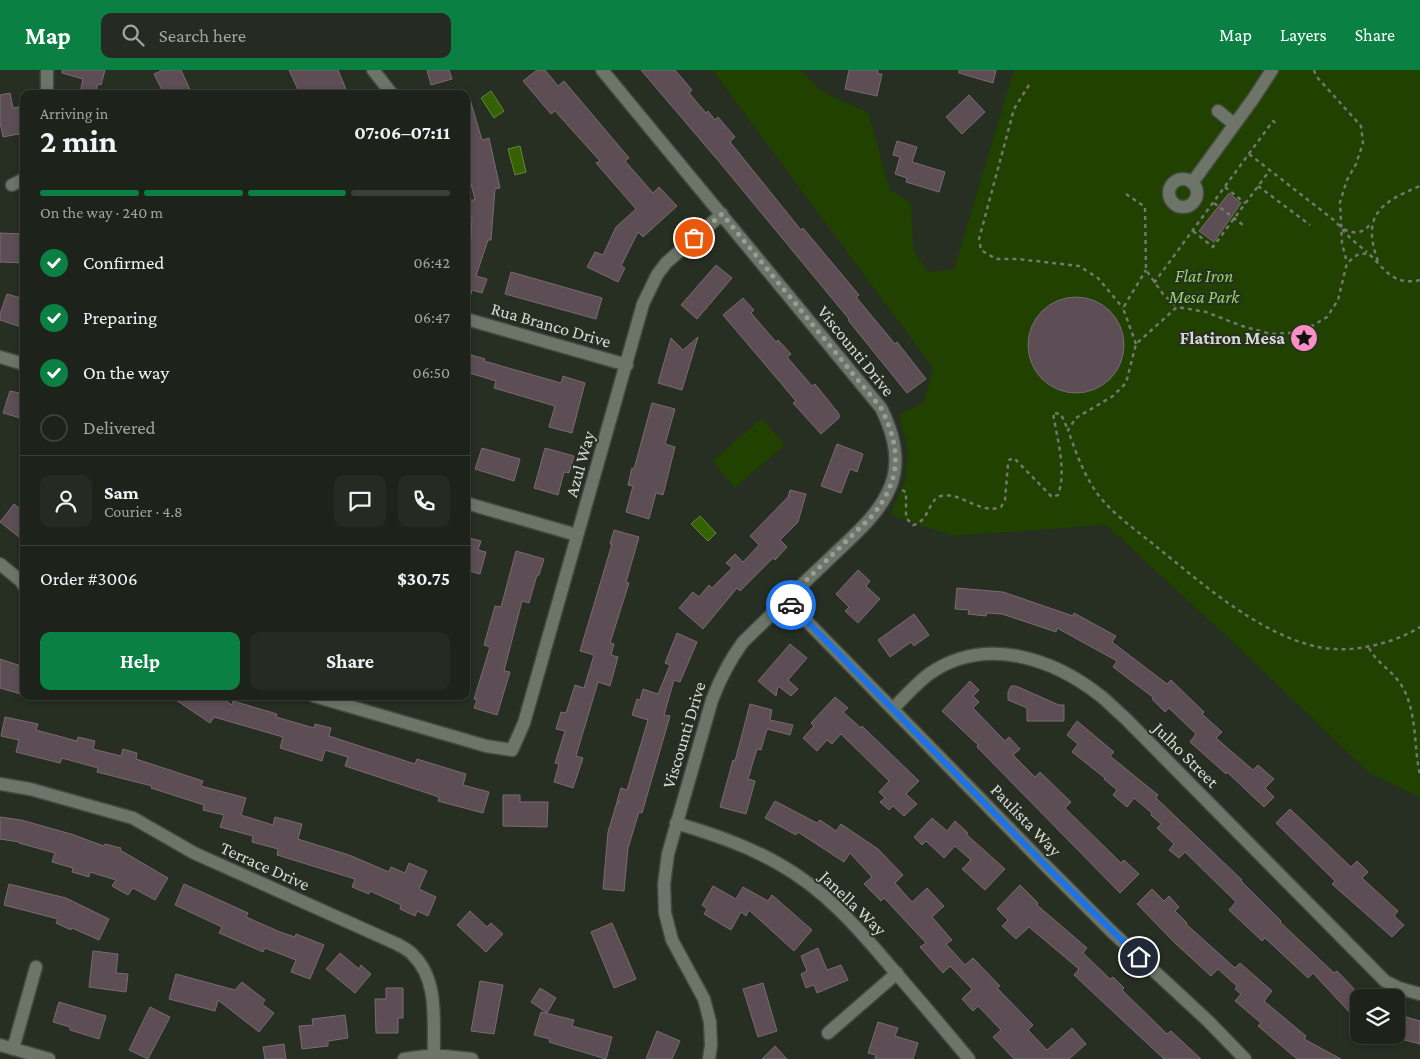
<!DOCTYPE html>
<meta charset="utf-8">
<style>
:root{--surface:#1d221a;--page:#252a23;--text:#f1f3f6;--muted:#a0a4a2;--line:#3b3f39;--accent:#0b8043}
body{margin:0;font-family:"Crimson Pro",serif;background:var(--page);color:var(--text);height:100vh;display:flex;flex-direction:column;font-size:19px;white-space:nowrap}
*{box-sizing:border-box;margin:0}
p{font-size:16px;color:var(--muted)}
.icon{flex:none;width:28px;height:28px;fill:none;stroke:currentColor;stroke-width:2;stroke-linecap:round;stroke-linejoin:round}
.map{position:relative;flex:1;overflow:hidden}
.drawer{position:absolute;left:20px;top:20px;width:450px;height:610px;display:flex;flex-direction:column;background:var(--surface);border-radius:10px;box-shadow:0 2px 8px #0003,0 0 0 1px var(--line)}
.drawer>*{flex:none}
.controls{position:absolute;left:1350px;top:919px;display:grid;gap:10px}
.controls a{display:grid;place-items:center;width:55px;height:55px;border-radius:10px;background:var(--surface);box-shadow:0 2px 8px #0003,0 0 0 1px var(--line);font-size:25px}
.pin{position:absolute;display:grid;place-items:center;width:42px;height:42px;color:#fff;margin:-21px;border:2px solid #fff;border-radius:50%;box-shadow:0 1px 5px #0007}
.courier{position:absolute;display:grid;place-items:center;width:50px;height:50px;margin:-25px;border:4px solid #1a73e8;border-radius:50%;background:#fff;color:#222;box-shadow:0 1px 6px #0007}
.overview em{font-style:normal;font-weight:700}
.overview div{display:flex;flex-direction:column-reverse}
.overview{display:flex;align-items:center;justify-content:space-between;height:85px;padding:0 20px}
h1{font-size:32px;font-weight:700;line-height:38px}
.bar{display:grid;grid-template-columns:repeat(4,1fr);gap:8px 5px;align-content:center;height:60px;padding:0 20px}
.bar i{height:6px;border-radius:4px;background:var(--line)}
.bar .on{background:var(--accent)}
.bar p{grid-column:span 4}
.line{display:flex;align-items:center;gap:12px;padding:0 20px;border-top:1px solid var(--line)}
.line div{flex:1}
.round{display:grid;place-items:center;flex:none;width:52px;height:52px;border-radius:10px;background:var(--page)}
ol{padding:0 20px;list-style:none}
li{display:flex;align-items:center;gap:15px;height:55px}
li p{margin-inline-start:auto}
li .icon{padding:5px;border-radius:50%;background:var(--accent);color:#fff;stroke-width:4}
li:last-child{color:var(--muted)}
li i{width:28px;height:28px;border:2px solid var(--line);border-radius:50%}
.primary-button{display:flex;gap:10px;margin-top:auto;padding:10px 20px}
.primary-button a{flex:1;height:58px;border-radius:10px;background:var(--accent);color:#fff;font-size:20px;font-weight:700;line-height:58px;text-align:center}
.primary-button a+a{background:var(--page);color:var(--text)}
header{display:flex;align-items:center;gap:30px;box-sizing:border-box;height:70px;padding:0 25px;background:var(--accent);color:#fff}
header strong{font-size:24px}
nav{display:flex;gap:28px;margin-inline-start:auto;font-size:18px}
.search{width:350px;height:45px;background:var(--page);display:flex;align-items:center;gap:12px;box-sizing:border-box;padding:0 18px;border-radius:10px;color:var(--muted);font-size:19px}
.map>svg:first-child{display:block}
</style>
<header>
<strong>Map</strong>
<div class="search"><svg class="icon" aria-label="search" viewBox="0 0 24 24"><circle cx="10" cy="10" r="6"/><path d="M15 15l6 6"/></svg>Search here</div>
<nav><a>Map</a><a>Layers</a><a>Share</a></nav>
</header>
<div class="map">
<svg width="1420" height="989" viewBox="0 0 1420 989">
<rect width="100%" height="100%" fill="#272e22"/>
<path fill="#204100" d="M712,0H800L823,22L868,42L890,120L911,133L913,179L928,202L956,199L955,196L1014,0H1420V727L1370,704L1240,579L1106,455L953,466L890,445L905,411L908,380L899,344L924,333L933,298Z
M762,348L785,375L735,418L712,391Z"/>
<path fill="#346101" stroke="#658540" d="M491,21L504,41L494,48L481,28Z
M520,76L526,102L515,105L508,79Z
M700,446L716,463L708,471L691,454Z"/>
<path fill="#5d4e55" stroke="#7a6a71" d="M62,0H105L101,15L98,14L95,24L80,22L83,9L62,3Z
M163,0H181L192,24H164L154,4Z
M289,0H338L348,24H300Z
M427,0H449L452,9L431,15Z
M537,0H545L558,16L564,11L629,88L625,91L653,123L659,117L677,136L643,167L638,162L621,196L625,198L618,212L587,197L595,182L603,185L616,157L636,139L596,93L600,91L555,41L551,44L523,11Z
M641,0H675L692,20L689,23L706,43L708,41L715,50L718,47L735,67L730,72L801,160L803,158L859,225L856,227L895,274L897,272L926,309L907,323L848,250L849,249L721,94Z
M849,0H878V4H882L877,26L845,19Z
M959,0H996L993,13L959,3Z
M10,23L13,38L19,37L24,63L3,67L0,52V25Z
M969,25L985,42L962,64L946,47Z
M466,26H469L482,70L489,68L500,118L495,119L491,170H488L476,206L487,209L482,223L472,220L469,231H466V179L470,180L472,147H466V140L467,130H475L466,93V88L471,87L466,65Z
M897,71L917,77L912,92L945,102L939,122L906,112L907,108L895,104L900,87L893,85Z
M1229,123L1241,133L1214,172L1199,161Z
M0,163L24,164V193L0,192Z
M716,195L732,208L697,249L681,235Z
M511,202L602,228L596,249L505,224Z
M7,224L21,228L20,231L24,232V258L0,250V244Z
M1028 275a48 48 0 1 1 96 0a48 48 0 1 1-96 0Z
M743,228L754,240L751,243L776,272L778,270L791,284L787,287L812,316L815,314L839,344V348L821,364L793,333L796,331L723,245Z
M698,267L682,320L658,313L671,268L683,280Z
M468,284L485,289L484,291L561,313L563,306L585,313L572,363L549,357L555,336L494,318L496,311L466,302V291Z
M10,321L24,324V349L3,343Z
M652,333L675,339L665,374L675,377L663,425L656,423L649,449L626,442L633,416L628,415L632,398L634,399Z
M837,374L863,384L857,402L850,399L841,423L821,416Z
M482,378L520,389L514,411L475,399Z
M545,378L574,386L569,403L564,402L558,425L534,418Z
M790,420L806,424L798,452L780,470L787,477L775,490L773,488L740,521L737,518L703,559L679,538L693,522L699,527L709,515L712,518L732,498L726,493L735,484L743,492L759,475L750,466L788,427Z
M14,434L24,442V471L0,452Z
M614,460L639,467L626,512L629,513L610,573L614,574L611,585L618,587L610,616L598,612L576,686L583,688L573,718L554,712L559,694L555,693L565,661L556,659L561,642L566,643L575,615L584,618L594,585L580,581L612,474H610Z
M466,467L481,471L478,480L486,482L480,504L466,500Z
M516,481L544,489L539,505H537L529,533L522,531L504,601L510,602L497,645L474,638L477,630L474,629L490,577L484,575L495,536L501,537Z
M858,500L870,511L866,516L880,529L858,553L845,541L849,537L836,524Z
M957,518L1003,522L1073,546L1074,543L1116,566L1112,572L1167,614L1171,610L1204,642L1202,644L1222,662L1216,668L1253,700L1258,695L1274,709L1265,718L1274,727L1264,737L1227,702L1226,704L1190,672L1196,664L1169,638L1165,642L1152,629L1154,628L1113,597L1117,591L1057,558L1056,562L1002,544L987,543L986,546L968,544L969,540L955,539Z
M914,544L929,565L914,576L911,572L890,587L878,570Z
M677,563L697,572L680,612L674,610L664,645L670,646L642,743L639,742L628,778L624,821L603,819L608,762L617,732H620L617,731L621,718L627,720L648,650L632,645L637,629L640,630L643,619L658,624L670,595L665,593Z
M790,574L807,588L788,610L798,619L791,626L778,616L776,626L758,611Z
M0,589L24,597V625L0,618Z
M970,611L979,620L973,626L979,632L973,638L1005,671L1009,667L1020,679L1013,685L1035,707L1040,702L1071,732L1065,738L1121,793L1124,790L1139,804L1120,823L977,677L978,675L942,641Z
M1011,616H1016L1059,635H1064V651H1027V638L1008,630V622Z
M170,626H218L232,635L233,631L277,644L276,647L314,658L315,654L331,658L329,666L415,694L417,689L466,704L463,715L489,722L483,743L438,731L439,727L345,696L348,687L325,680L322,691L280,678L283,667L214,647L210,653Z
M835,627L848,638L843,642L861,658L862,656L919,711L906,724L917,734L904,746L893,736L889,740L880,732L885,728L879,722L889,711L841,664L832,674L827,670L817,681L803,668L814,656L811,653Z
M750,634L772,640L770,650L793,655L790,665L767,659L761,680L757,679L748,709L755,711L746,744L720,737L733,690L735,691Z
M5,647L38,654L36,660L77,671L78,667L95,671L93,679L121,686L123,679L137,683L136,689L203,711L201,716L246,728L241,745L273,755L275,747L302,754L298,769L349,785L389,802L391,797L405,803L409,793L427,801L419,819L436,827L428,846L417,841L415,846L400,839L401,835L370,821L369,824L352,817L355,809L277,785L278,779L252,772L253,766L220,757L224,745L203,740L204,735L151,718L152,716L97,702L98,698L62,688L60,693L16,682L19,670L1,666Z
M1077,651L1114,682L1110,686L1158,725L1156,728L1242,810L1241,811L1281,851L1280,852L1334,903L1337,901L1359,924V939L1352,945L1313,903L1308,908L1265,868L1262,871L1229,840L1236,832L1185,782L1179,788L1169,780L1174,774L1157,758L1161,754L1151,745L1152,743L1134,728L1127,737L1113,725L1117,720L1104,709L1105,708L1072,682L1078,674L1067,665Z
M503,725H520V732H548L547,757L503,756Z
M775,731L817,753L820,750L836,761L841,754L878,779L903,805L895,813L912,832L927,818L944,836L932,847L952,870L946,874L965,895L973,888L1000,916L997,918L1033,955L1028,960L1047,980L1072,958L1086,974L1069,989H1014L993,967L1001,960L978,936L973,941L962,929L972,919L950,896L943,903L920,877L926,873L884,828L881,831L864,814L872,807L850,783L844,792L798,762L796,765L765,748Z
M1290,739L1351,797L1357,791L1368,802L1362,808L1398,841L1394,846L1404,855L1392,867L1332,814L1335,811L1276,753Z
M0,747L21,750L71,764L104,776L105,774L121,778L120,780L168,808L155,830L133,818L128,825L112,816L116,810L90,802L89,807L72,802L73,798L52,792L55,783L19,773V772L0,769Z
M932,748L947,761L955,751L968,763L966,764L1005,799L985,820L962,799L971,790L955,776L944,788L926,771L922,775L914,767Z
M9,814L66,828L109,849L99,870L72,858L71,860L56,853L58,849L4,835Z
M184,814L248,843L246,847L280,862L295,867L296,864L324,875L310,909L291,902L296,890L265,878L263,882L219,863L222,857L175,835Z
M1020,815L1038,833L1037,835L1087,878L1083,883L1110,909L1113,907L1124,918L1122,920L1167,964L1171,961L1201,989H1164L1074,905L1079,899L1029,857L1016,869L1002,856L1008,850L997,839Z
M713,816L736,829L743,817L768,831L772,825L812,860L794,881L749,840L746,846L741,842L731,860L704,844L707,839L702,835Z
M1152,819L1164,831L1169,826L1179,837L1175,841L1187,853L1186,854L1235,898L1240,893L1272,921L1264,931L1306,966L1304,969L1341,989H1297L1258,956L1261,953L1235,931L1241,924L1235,919L1237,916L1218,899L1211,906L1176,874L1137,834Z
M470,841L487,857L491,853L503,864L486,882L457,855Z
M612,853L636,909L614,918L591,862Z
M818,878L827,900L841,895L848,910L817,923L814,915L806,918L801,904L807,901L801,886Z
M93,881L118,884L116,903L128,904L126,922L89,917Z
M340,883L359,899L361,895L371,904L355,923L326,899Z
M176,904L235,920L242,912L265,930L262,934L274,943L259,962L218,930L215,941L169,929Z
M480,911L503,915L494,964L471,961Z
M763,913L777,961L758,967L743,919Z
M386,918H403V948H398V963H376L375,929H386Z
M540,918L556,928L547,943L531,932Z
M59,932L106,946L99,969L70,960V957L53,952Z
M150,937L170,947L148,989L129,980Z
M541,942L574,950L572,956L612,967L606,989L549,972L550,969L534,965Z
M1396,944L1420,951V974L1401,969L1402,964L1396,962Z
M345,945L348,968L328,971V976L302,979L299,956L313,955L312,949Z
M878,952L898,958L895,966L918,973L913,989H875L876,985L868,983Z
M657,961L680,971L672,989H646Z
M284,974L286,989H265L263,977Z
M775,976L787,989H762Z"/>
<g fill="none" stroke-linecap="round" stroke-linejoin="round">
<g stroke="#43493f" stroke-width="15">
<path id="minor" d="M47,0V24
M373,0L392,24
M602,0L881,338C893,362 901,389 891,415C879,447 848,470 825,493C797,519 770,546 743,572C729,591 720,609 712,630L668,784L664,814L665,843L672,870L704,929L710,952L711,975L709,989
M1218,41L1234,54
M1169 123a14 14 0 1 1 28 0a14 14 0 1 1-28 0Z
M1192,113L1253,29L1272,0
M12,115L24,109
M466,249L627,295
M0,287L24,294
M466,433L577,465
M0,494L21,511L24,516
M786,530L1046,796L1111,861L1208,951L1245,989
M314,626L486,676L512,680L524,653L643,234L657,205L666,193L722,144
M893,639C904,627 916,614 929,604C985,565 1053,588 1102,627C1110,634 1117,641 1125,648L1385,911L1399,918L1420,924
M0,714L30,719L133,748L194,783L397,874C402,877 409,880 413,885C439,910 433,952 434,985
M676,753C712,764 746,775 779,794C824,819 857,857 890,896C917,927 943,958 969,989
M828,963L897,903
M0,975L49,989
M13,979L36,897
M404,989L434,985L472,989"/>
</g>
<path stroke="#72786e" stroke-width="2.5" stroke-dasharray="4 4" stroke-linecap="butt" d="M1314,0L1316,6L1361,56L1363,73L1356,94L1347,110L1340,132L1342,173L1347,193
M1029,15L1014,39L979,169L981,180L996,189H1018L1079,196L1098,208L1123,238
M1249,84L1335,151L1351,169L1367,182
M1258,116L1310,155
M1225,117L1245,133
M1126,124L1145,137L1146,200L1163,224L1177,237
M1214,133L1243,155
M1344,159C1355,165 1364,163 1371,153
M1193,161L1213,177L1270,100
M1378,191C1361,145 1381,132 1420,116
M1420,210C1393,216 1386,200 1368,183L1357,185L1347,193L1338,230L1327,247L1302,262L1271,264L1242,256L1206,242L1177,237L1136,274L1126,313L1113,326L1076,348L1068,360C1077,386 1087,414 1106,434C1121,450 1141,464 1158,478C1204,515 1259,564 1318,577C1350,584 1393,574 1420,557
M1154,213L1273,51L1278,55
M1136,274L1123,238L1146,200
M902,420L906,422V448L913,455C930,451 928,429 941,426C960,421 980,445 1001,437L1005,430L1008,394L1009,390L1014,388L1052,427L1058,425C1067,400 1057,369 1053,343L1061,344L1068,360
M1369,578C1376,592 1391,600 1400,613C1418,640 1413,675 1420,705"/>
<use href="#minor" stroke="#6c7567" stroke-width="12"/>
</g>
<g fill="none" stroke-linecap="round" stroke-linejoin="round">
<path stroke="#999e95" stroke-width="5" stroke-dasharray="0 9" d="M694,168L722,144L881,338C902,380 901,410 872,446L786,530L791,535"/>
<path stroke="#1a73e8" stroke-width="6" d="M791,535L1046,796L1139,887"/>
</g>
<defs>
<g id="sight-disc" transform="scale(1.4375)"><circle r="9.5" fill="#fa8fc6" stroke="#272e22"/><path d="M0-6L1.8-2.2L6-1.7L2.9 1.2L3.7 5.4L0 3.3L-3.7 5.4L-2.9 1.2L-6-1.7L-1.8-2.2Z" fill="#111"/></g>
</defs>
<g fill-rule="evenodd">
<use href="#sight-disc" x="1304" y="268"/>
</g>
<g text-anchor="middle" stroke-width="4" stroke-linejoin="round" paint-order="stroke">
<g font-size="18" font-style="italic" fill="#94d366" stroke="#272e22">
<text x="1204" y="212">Flat Iron<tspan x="1204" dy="21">Mesa Park</tspan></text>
</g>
<g font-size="18" fill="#d6dad3" stroke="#272e22">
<text transform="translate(551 255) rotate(16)" y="6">Rua Branco Drive</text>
<text transform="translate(856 281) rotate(51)" y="6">Viscounti Drive</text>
<text transform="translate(580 394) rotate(-74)" y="6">Azul Way</text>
<text transform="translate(684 665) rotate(-73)" y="6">Viscounti Drive</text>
<text transform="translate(1186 685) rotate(45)" y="6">Julho Street</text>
<text transform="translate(1026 750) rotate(46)" y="6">Paulista Way</text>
<text transform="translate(265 796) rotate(24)" y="6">Terrace Drive</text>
<text transform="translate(853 833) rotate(44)" y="6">Janella Way</text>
</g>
<g font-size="18" font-weight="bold" fill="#d6dad3" stroke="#272e22" text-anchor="end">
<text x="1285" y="274">Flatiron Mesa</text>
</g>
</g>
</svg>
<div class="controls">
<a><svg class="icon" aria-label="layers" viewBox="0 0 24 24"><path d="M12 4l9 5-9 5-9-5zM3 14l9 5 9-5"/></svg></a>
</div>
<div class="pin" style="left:694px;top:168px;background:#ea580c"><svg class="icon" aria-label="bag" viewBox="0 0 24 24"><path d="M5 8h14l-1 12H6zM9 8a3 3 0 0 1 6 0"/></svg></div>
<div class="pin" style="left:1139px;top:887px;background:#1f2937"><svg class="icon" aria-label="home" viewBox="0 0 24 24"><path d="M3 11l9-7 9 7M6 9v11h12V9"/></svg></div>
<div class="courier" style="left:791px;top:535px"><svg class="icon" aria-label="car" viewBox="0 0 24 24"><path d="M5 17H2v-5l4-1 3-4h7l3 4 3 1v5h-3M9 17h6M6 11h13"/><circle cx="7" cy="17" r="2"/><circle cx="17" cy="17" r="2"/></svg></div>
<section class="drawer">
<div class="overview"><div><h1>2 min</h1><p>Arriving in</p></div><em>07:06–07:11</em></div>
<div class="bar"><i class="on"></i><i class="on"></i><i class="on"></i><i></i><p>On the way · 240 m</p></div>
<ol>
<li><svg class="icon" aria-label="check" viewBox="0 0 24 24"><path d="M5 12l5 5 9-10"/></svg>Confirmed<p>06:42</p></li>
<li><svg class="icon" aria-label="check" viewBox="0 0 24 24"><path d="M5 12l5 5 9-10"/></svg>Preparing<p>06:47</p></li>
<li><svg class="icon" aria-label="check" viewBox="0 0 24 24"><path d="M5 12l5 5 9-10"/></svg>On the way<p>06:50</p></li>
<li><i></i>Delivered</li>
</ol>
<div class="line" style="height:90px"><a class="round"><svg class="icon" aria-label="person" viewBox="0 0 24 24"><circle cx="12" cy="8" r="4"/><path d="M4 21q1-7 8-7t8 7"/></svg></a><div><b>Sam</b><p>Courier · 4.8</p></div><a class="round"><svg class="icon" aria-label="chat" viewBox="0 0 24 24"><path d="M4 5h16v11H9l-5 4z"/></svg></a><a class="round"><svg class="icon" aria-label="phone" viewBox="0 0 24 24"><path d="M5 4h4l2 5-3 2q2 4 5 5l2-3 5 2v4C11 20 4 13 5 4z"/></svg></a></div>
<div class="line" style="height:65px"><div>Order #3006</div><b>$30.75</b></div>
<div class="primary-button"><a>Help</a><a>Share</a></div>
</section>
</div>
